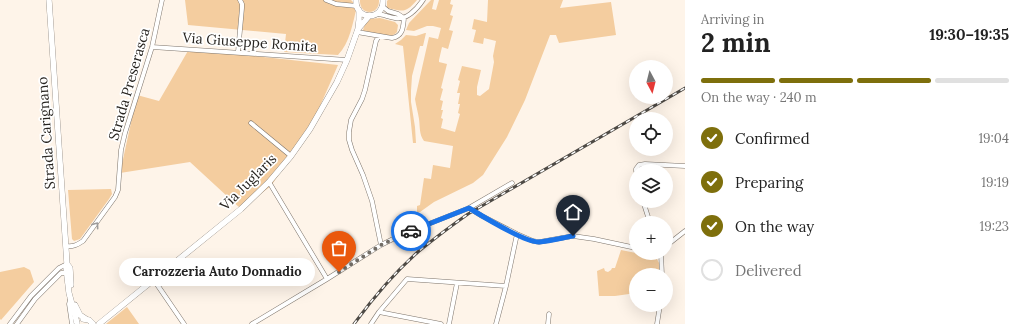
<!DOCTYPE html>
<meta charset="utf-8">
<style>
:root{--surface:#fff;--page:#f2f2f2;--text:#222;--muted:#767676;--line:#e0e0e0;--accent:#7e6f0c}
body{margin:0;font-family:Lora,serif;background:var(--page);color:var(--text);height:100vh;display:flex;flex-direction:column;font-size:15px;white-space:nowrap}
*{box-sizing:border-box;margin:0}
p{font-size:13px;color:var(--muted)}
.icon{flex:none;width:22px;height:22px;fill:none;stroke:currentColor;stroke-width:2;stroke-linecap:round;stroke-linejoin:round}
.map{position:relative;flex:1;overflow:hidden}
.side{display:flex;flex-direction:column;background:var(--surface);width:340px}
.side>*{flex:none}
.needle{width:26px;rotate:173deg}
.controls{position:absolute;left:629px;top:60px;display:grid;gap:8px}
.controls a{display:grid;place-items:center;width:44px;height:44px;border-radius:50%;background:var(--surface);box-shadow:0 4px 16px #0002;font-size:20px}
.pin{position:absolute;display:grid;place-items:center;width:34px;height:34px;color:#fff;margin:-41px -17px;border-radius:50% 50% 50% 0;rotate:-45deg;box-shadow:0 0 4px #0007}
.pin .icon{rotate:45deg}
.courier{position:absolute;display:grid;place-items:center;width:40px;height:40px;margin:-20px;border:3px solid #1a73e8;border-radius:50%;background:#fff;color:#222;box-shadow:0 1px 5px #0007}
.bubble{position:absolute;height:28px;border-radius:14px;background:var(--surface);box-shadow:0 4px 16px #0002;font-size:13px;font-weight:800;line-height:28px;text-align:center}
.overview em{font-style:normal;font-weight:800}
.overview div{display:flex;flex-direction:column-reverse}
.overview{display:flex;align-items:center;justify-content:space-between;height:68px;padding:0 16px}
h1{font-size:26px;font-weight:800;line-height:30px}
.bar{display:grid;grid-template-columns:repeat(4,1fr);gap:6px 4px;align-content:center;height:48px;padding:0 16px}
.bar i{height:5px;border-radius:3px;background:var(--line)}
.bar .current{background:var(--accent)}
.bar p{grid-column:span 4}
ol{padding:0 16px;list-style:none}
li{display:flex;align-items:center;gap:12px;height:44px}
li p{margin-inline-start:auto}
li .icon{padding:4px;border-radius:50%;background:var(--accent);color:#fff;stroke-width:4}
li:last-child{color:var(--muted)}
li i{width:22px;height:22px;border:2px solid var(--line);border-radius:50%}
main{display:flex;flex:1;min-height:0}
.map>svg:first-child{display:block}
</style>
<main>
<div class="map">
<svg width="685" height="324" viewBox="0 0 685 324">
<rect width="100%" height="100%" fill="#fef4e9"/>
<path fill="#f4cd9f" d="M185,0H351L357,6C353,22 350,43 338,55L284,52L286,34L188,25Z
M360,0H379C380,16 359,16 360,0Z
M388,0H417C405,14 403,11 387,8V1Z
M431,0H434L432,9L436,10L439,0H451L450,4L453,5L450,15L453,16L449,30L453,31L448,49L442,47L439,60V62L447,64L441,88L443,89L440,100L443,101L441,110H443L441,118L443,119L441,128L455,132L460,114L458,113L460,104H458L460,93H457L460,81L458,80L462,66L481,70L477,87V95L480,96L489,89L494,62L493,56L496,41L484,38L483,44L473,42L476,30L472,29L474,19L487,22L488,0H563L560,8L611,2L616,35L559,43L556,35H550L525,100L507,137L483,175L473,183L434,202L420,212L417,213V206L420,205L424,178L431,179L433,165L450,168L453,146L424,141C419,135 420,126 419,119C418,112 416,106 415,99L429,37L438,39L441,28L433,26H427L414,31L406,30L409,23Z
M380,18L395,22L398,25L397,32L395,34L391,36L364,32L363,30L366,21L369,19Z
M425,33H426L423,46H420L412,76L411,91V102L415,127L416,143H413L403,46L395,44L401,40L406,35L416,36Z
M189,49L338,65L310,129L271,186L241,209L190,162L120,173L137,95L159,101Z
M111,189L112,194L109,199L80,239L74,241L72,239L68,190Z
M621,250L656,257L659,263V275H636V293L615,296H599L597,271L604,268L605,271L608,272L611,270L612,268H615Z
M24,267L30,270L34,282L1,320L0,319V272Z
M127,307L139,324H106L107,323Z"/>
<g fill="none" stroke-linecap="round" stroke-linejoin="round">
<g stroke="#7d746b" stroke-width="5">
<path id="street" d="M326,0L336,4L357,6
M382,6L388,11L398,14L404,18
M376,14C383,14 388,17 395,18C406,21 417,9 423,0
M357,32L392,38C403,36 403,28 404,18
M379,36L376,41L365,90L362,99L351,120L349,132V140L352,150L363,175L372,201L381,245
M152,47L347,60
M238,52L242,8V4L240,0
M251,123L291,156
M636,171V169L639,165L645,164L685,166
M269,182L327,279
M643,201L650,223
M469,208L482,216L517,234L533,241L539,242L573,236L594,239L636,248
M66,246C73,247 77,245 83,241L115,197L118,190L121,150L125,133L152,47L162,0
M666,246L685,231
M661,253L662,275
M154,280L184,324
M70,300L69,304L72,324
M379,312L441,324
M10,324L31,296L59,268L67,264
M17,324L35,299L61,273H66
M252,324L327,279L381,245L403,234L469,208L512,183
M371,324L379,312L407,279L506,286
M449,324L457,283
M496,324L506,286L517,234
M548,324L549,314
M657,324L660,305"/>
</g>
<g stroke="#7d746b" stroke-width="6">
<path id="secondary" d="M49,0L67,264L66,268L69,293L77,323
M356,0C355,21 384,21 383,0
M358,29L369,16
M67,264L70,268L71,285
M75,305L80,315L86,319
M83,319L89,320L93,324
M99,324L241,209L269,182L291,156L310,129L337,82L347,60L358,29L359,20V10"/>
</g>
<use href="#street" stroke="#fff" stroke-width="4"/>
<use href="#secondary" stroke="#fff" stroke-width="5.5"/>
<g stroke="#4e4a45" stroke-width="3">
<path id="rail" d="M354,324C373,298 394,273 419,251C435,238 451,226 468,214L685,88"/>
</g>
<use href="#rail" stroke="#fff" stroke-width="1.5" stroke-dasharray="4.5" stroke-linecap="butt"/>
</g>
<defs><path id="oneway-chevron" d="M-2-3.5L2.5 0L-2 3.5" fill="none" stroke-width="1.6" stroke-linecap="round" stroke-linejoin="round"/></defs>
<use stroke="#9e9c9b" href="#oneway-chevron" transform="translate(96 225) rotate(-54)"/>
<g fill="none" stroke-linecap="round" stroke-linejoin="round">
<path stroke="#726d66" stroke-width="4" stroke-dasharray="0 7.2" d="M339,272L381,245L411,231"/>
<path stroke="#1a73e8" stroke-width="5" d="M411,231L469,208C482,216 525,242 539,242C550,241 562,238 573,236"/>
</g>
<g text-anchor="middle" stroke-width="3.5" stroke-linejoin="round" paint-order="stroke">
<g font-size="14" fill="#272420" stroke="#fff">
<text transform="translate(250 42) rotate(4)" y="5">Via Giuseppe Romita</text>
<text transform="translate(129 84) rotate(-74)" y="5">Strada Preserasca</text>
<text transform="translate(46 133) rotate(-94)" y="5">Strada Carignano</text>
<text transform="translate(248 182) rotate(-45)" y="5">Via Juglaris</text>
</g>
</g>
</svg>
<div class="controls">
<a><svg class="needle" viewBox="-14 -14 28 28"><path d="M0-13l5 13h-10z" fill="#e53935"/><path d="M0 13l5-13h-10z" fill="#767676"/></svg></a>
<a><svg class="icon" aria-label="locate" viewBox="0 0 24 24"><circle cx="12" cy="12" r="6"/><path d="M12 2v4M12 18v4M2 12h4M18 12h4"/></svg></a>
<a><svg class="icon" aria-label="layers" viewBox="0 0 24 24"><path d="M12 4l9 5-9 5-9-5zM3 14l9 5 9-5"/></svg></a>
<a>+</a>
<a>−</a>
</div>
<div class="pin" style="left:339px;top:272px;background:#ea580c"><svg class="icon" aria-label="bag" viewBox="0 0 24 24"><path d="M5 8h14l-1 12H6zM9 8a3 3 0 0 1 6 0"/></svg></div>
<div class="pin" style="left:573px;top:236px;background:#1f2937"><svg class="icon" aria-label="home" viewBox="0 0 24 24"><path d="M3 11l9-7 9 7M6 9v11h12V9"/></svg></div>
<div class="courier" style="left:411px;top:231px"><svg class="icon" aria-label="car" viewBox="0 0 24 24"><path d="M5 17H2v-5l4-1 3-4h7l3 4 3 1v5h-3M9 17h6M6 11h13"/><circle cx="7" cy="17" r="2"/><circle cx="17" cy="17" r="2"/></svg></div>
<div class="bubble" style="left:119px;top:258px;width:196px">Carrozzeria Auto Donnadio</div>
</div>
<section class="side">
<div class="overview"><div><h1>2 min</h1><p>Arriving in</p></div><em>19:30–19:35</em></div>
<div class="bar"><i class="current"></i><i class="current"></i><i class="current"></i><i></i><p>On the way · 240 m</p></div>
<ol>
<li><svg class="icon" aria-label="check" viewBox="0 0 24 24"><path d="M5 12l5 5 9-10"/></svg>Confirmed<p>19:04</p></li>
<li><svg class="icon" aria-label="check" viewBox="0 0 24 24"><path d="M5 12l5 5 9-10"/></svg>Preparing<p>19:19</p></li>
<li><svg class="icon" aria-label="check" viewBox="0 0 24 24"><path d="M5 12l5 5 9-10"/></svg>On the way<p>19:23</p></li>
<li><i></i>Delivered</li>
</ol>
</section>
</main>
